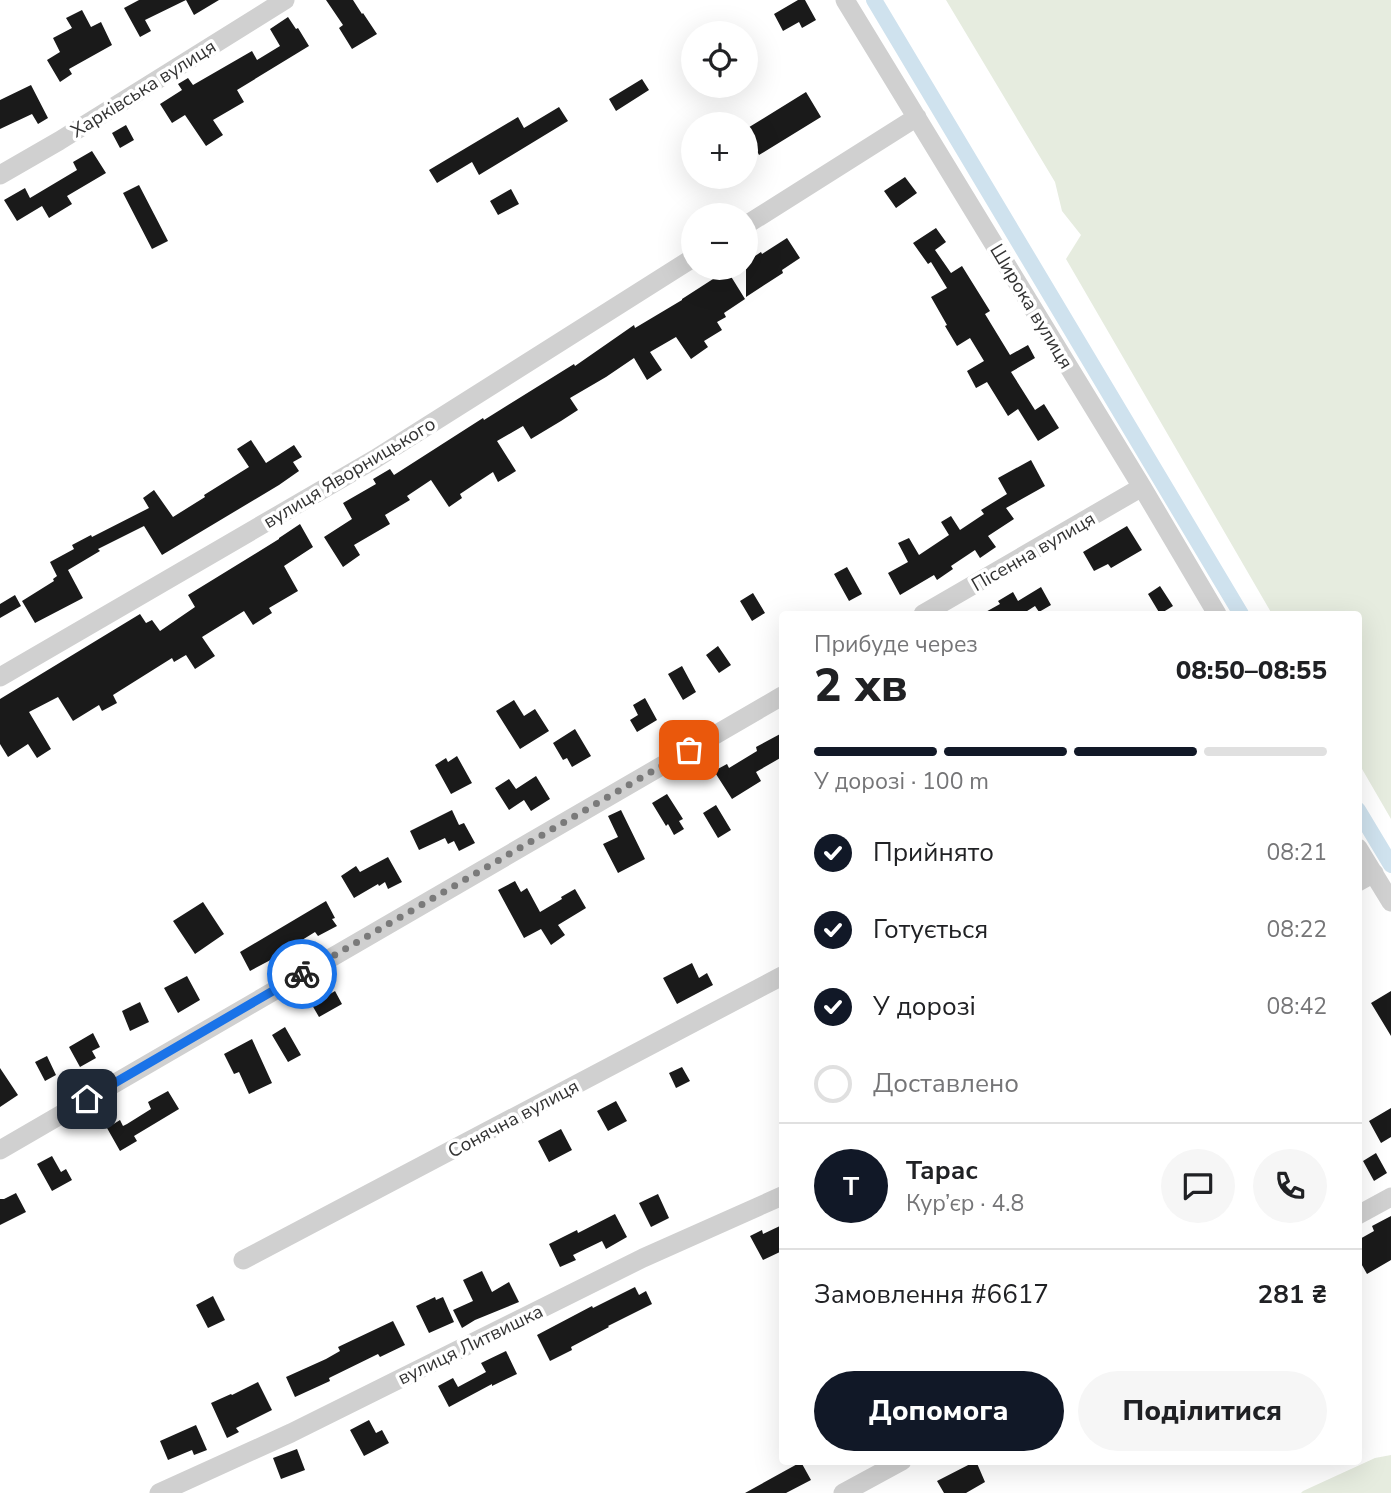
<!DOCTYPE html>
<html lang="uk">
<meta charset="utf-8">
<style>
:root{--surface:#fff;--page:#f6f6f6;--text:#202124;--muted:#757577;--line:#e0e0e0;--accent:#111827}
body{margin:0;font-family:"Nunito Sans",sans-serif;background:var(--page);color:var(--text);height:100vh;display:flex;flex-direction:column;font-size:26px;white-space:nowrap}
*{box-sizing:border-box;margin:0}
p{font-size:23px;color:var(--muted)}
.icon{flex:none;width:38px;height:38px;fill:none;stroke:currentColor;stroke-width:2;stroke-linecap:round;stroke-linejoin:round}
.map{position:relative;flex:1;overflow:hidden}
.sheet{position:absolute;left:779px;top:611px;width:583px;height:854px;display:flex;flex-direction:column;background:var(--surface);border-radius:7px;box-shadow:0 7px 28px #0002}
.sheet>*{flex:none}
.tools{position:absolute;left:681px;top:21px;display:grid;gap:14px}
.tools a{display:grid;place-items:center;width:77px;height:77px;border-radius:50%;background:var(--surface);box-shadow:0 7px 28px #0002;font-size:35px}
.pin{position:absolute;display:grid;place-items:center;width:60px;height:60px;color:#fff;margin:-30px;border-radius:14px;box-shadow:0 4px 10px #0006}
.courier{position:absolute;display:grid;place-items:center;width:70px;height:70px;margin:-35px;border:5px solid #1a73e8;border-radius:50%;background:#fff;color:#222;box-shadow:0 2px 9px #0007}
.overview em{font-style:normal;font-weight:800}
.overview div{display:flex;flex-direction:column-reverse}
.overview{display:flex;align-items:center;justify-content:space-between;height:119px;padding:0 35px}
h1{font-size:46px;font-weight:800;line-height:52px}
.bar{display:grid;grid-template-columns:repeat(4,1fr);gap:10px 7px;align-content:center;height:84px;padding:0 35px}
.bar i{height:9px;border-radius:5px;background:var(--line)}
.bar .selected{background:var(--accent)}
.bar p{grid-column:span 4}
.line{display:flex;align-items:center;gap:18px;padding:0 35px;border-top:2px solid var(--line)}
.line div{flex:1}
.round{display:grid;place-items:center;flex:none;width:74px;height:74px;border-radius:37px;background:var(--page)}
ol{padding:0 35px;list-style:none}
li{display:flex;align-items:center;gap:21px;height:77px}
li p{margin-inline-start:auto}
li .icon{padding:7px;border-radius:50%;background:var(--accent);color:#fff;stroke-width:4}
li:last-child{color:var(--muted)}
li i{width:38px;height:38px;border:4px solid var(--line);border-radius:50%}
.action{display:flex;gap:14px;margin-top:auto;padding:14px 35px}
.action a{flex:1;height:80px;border-radius:42px;background:var(--accent);color:#fff;font-size:28px;font-weight:800;line-height:80px;text-align:center}
.action a+a{background:var(--page);color:var(--text)}
.map>svg:first-child{display:block}
</style>
<div class="map">
<svg width="1391" height="1493" viewBox="0 0 1391 1493">
<rect width="100%" height="100%" fill="#fff"/>
<path fill="#e6ecdf" d="M946,0H1391V819L1358,762V614H1272L1066,259L1081,235L1062,211L1055,182Z
M1391,1455V1493H1301L1303,1491L1375,1458Z"/>
<g fill="none" stroke-linecap="round" stroke-linejoin="round">
<path stroke="#cfe2ee" stroke-width="16" d="M874,0L1241,614
M1358,810L1391,865"/>
</g>
<path fill="#1a1a1a" d="M139,0H219L194,15L186,0L145,20L151,31L140,37L124,8Z
M326,0H353L362,14L363,13L377,34L352,49L339,28L343,25Z
M798,0H805L816,20L802,28L799,22L783,31L774,14Z
M82,10L91,27L101,22L112,45L69,69L72,74L60,82L47,60L60,52L53,38L72,28L66,18Z
M288,17L296,29L298,28L309,46L237,90L244,102L213,120L223,135L206,146L185,115L172,123L160,104L182,90L178,84L188,78L193,85L252,51L257,60L280,46L270,29Z
M642,79L649,90L616,111L609,99Z
M31,85L48,118L38,124L32,114L0,129V100Z
M806,92L821,117L759,155L746,129Z
M559,107L568,121L479,175L472,162L437,183L429,170L518,117L524,128Z
M126,125L134,140L120,148L112,133Z
M92,151L106,173L67,196L72,204L49,218L42,206L17,221L4,200L25,188L30,198L77,170L73,162Z
M905,177L917,193L896,208L884,191Z
M139,185L168,241L152,249L123,193Z
M511,189L519,204L498,215L490,201Z
M936,228L946,242L935,250L951,273L962,266L990,311L985,314L1010,355L1028,345L1035,358L1011,372L1035,410L1044,404L1059,428L1038,441L1018,409L1008,416L987,382L976,388L967,371L984,361L970,338L957,346L945,326L947,325L931,297L947,288L931,262L928,264L913,243Z
M787,238L800,258L782,270L783,273L746,297V262L761,252L762,254Z
M727,270L745,299L724,313L726,317L717,322L722,330L704,341L708,347L691,359L676,337L650,352L662,370L647,380L634,358L606,377L570,398L578,410L561,421L531,439L523,426L497,441L516,471L498,482L493,472L460,494L462,498L449,507L431,480L407,496L410,500L385,515L390,524L354,545L360,555L343,567L324,537L352,519L343,503L376,484L373,479L390,469L394,475L483,418L484,420L574,364L575,366L634,325L635,328L682,300V299Z
M251,440L266,463L294,445L302,457L293,462L299,471L279,485L162,555L144,526L98,549L100,551L68,570L83,598L35,623L22,601L54,581L53,579L57,576L50,562L74,549L72,545L91,535L92,537L149,508L143,498L154,490L173,517L205,497L204,495L249,467L237,449Z
M1031,460L1045,486L1006,508L1014,519L988,536L996,547L980,558L975,550L951,566L953,569L937,580L934,575L900,595L888,573L908,562L898,543L909,538L919,555L949,535L941,522L951,516L960,530L984,514L981,510L1007,494L998,478Z
M300,524L313,547L284,566L298,591L269,608L272,613L253,625L244,611L202,637L215,656L195,669L186,655L174,662L172,658L113,695L117,703L102,711L99,705L73,721L58,697L29,712L51,749L37,758L28,744L8,757L0,744V699L140,614L146,623L152,620L160,631L195,607L188,595L279,539V538Z
M1127,526L1142,550L1111,568L1108,564L1094,571L1083,552Z
M847,567L862,594L849,601L834,574Z
M1160,586L1173,606L1160,614L1148,594Z
M1041,587L1051,605L1039,612L1035,606L1024,613L1025,614H982L1000,604L998,601L1013,592L1018,601Z
M753,593L765,613L752,621L740,601Z
M15,595L21,606L0,618V604Z
M718,646L731,665L719,673L706,655Z
M682,666L696,692L683,700L668,674Z
M645,698L657,720L637,732L630,720L638,715L633,705Z
M514,700L524,716L535,709L549,731L520,749L496,711Z
M575,729L591,756L572,767L567,758L563,760L553,743Z
M782,733V757L756,772L761,781L732,799L714,771L727,764L729,768L757,751L756,747Z
M457,756L472,783L451,794L435,765L446,758L448,762Z
M536,776L550,799L531,811L524,800L509,810L495,788L509,779L516,789Z
M667,794L683,819L679,821L684,829L674,835L668,824L666,826L652,803Z
M716,805L731,830L718,838L703,813Z
M452,810L459,825L464,823L475,843L459,851L454,841L448,844L445,838L419,850L410,831Z
M621,810L645,859L618,873L603,844L618,837L608,816Z
M388,857L402,882L388,889L385,882L379,886L378,884L354,898L341,876L356,866L360,872Z
M515,881L521,892L527,888L540,912L562,899L561,897L575,889L586,908L558,925L565,935L551,945L541,929L524,938L498,890Z
M326,901L335,918L332,919L337,926L318,936L315,932L294,945L296,950L282,958L280,955L250,971L240,952Z
M203,902L224,934L195,954L173,921Z
M692,963L699,978L707,973L713,985L677,1004L663,978Z
M187,976L200,1000L178,1013L164,988Z
M335,991L342,1004L319,1017L312,1005Z
M1391,991V1036L1371,1003Z
M140,1002L149,1022L130,1031L122,1011Z
M285,1027L301,1055L288,1062L272,1035Z
M93,1033L100,1047L92,1051L96,1058L80,1067L69,1047Z
M252,1039L272,1083L249,1094L239,1072L234,1074L224,1054Z
M47,1056L56,1075L45,1081L35,1062Z
M682,1067L690,1081L676,1088L669,1073Z
M0,1068L18,1095L0,1107Z
M168,1091L179,1109L134,1136L137,1141L120,1151L107,1128L120,1120L123,1126L127,1124L151,1109L148,1102Z
M616,1101L627,1121L608,1131L597,1111Z
M1391,1108V1137L1381,1143L1369,1121Z
M561,1129L572,1150L549,1162L538,1141Z
M1376,1153L1387,1173L1374,1181L1363,1161Z
M52,1156L61,1172L66,1169L72,1180L52,1191L37,1164Z
M16,1193L26,1212L0,1225V1199H4Z
M658,1194L669,1218L651,1227L639,1203Z
M615,1214L627,1237L606,1249L602,1241L573,1255L576,1260L560,1267L549,1244L577,1230L578,1233Z
M1391,1216V1260L1367,1274L1358,1258V1240L1374,1231L1372,1226Z
M782,1225V1251L763,1260L750,1236L762,1230L763,1234Z
M482,1271L492,1292L509,1282L519,1302L475,1320L462,1328L453,1310L473,1301L463,1280Z
M635,1287L639,1295L646,1291L652,1304L608,1326L609,1327L571,1347L572,1350L550,1361L537,1335L592,1306L593,1308Z
M213,1296L225,1320L208,1328L196,1305Z
M435,1297L436,1300L443,1297L454,1322L429,1333L416,1306Z
M393,1321L405,1345L380,1357L378,1354L329,1378L330,1381L295,1397L286,1377L326,1359L340,1351L338,1347Z
M506,1351L517,1374L492,1386V1384L449,1407L438,1386L453,1378L458,1387L486,1372L481,1363Z
M258,1382L272,1410L236,1428L239,1432L227,1438L211,1403L231,1394L232,1395Z
M369,1420L376,1433L382,1430L389,1443L364,1456L350,1430Z
M196,1425L207,1450L194,1455L192,1450L168,1460L160,1441Z
M297,1449L305,1470L281,1479L273,1458Z
M976,1461L985,1482L966,1493H944L937,1481Z
M801,1462L811,1480L786,1493H745Z"/>
<g fill="none" stroke-linecap="round" stroke-linejoin="round">
<path stroke="#d0d0d0" stroke-width="19" d="M845,0L1142,487L1217,614
M0,175L59,141L285,0
M746,225L917,117
M923,614L1142,487
M0,677L375,459L693,258
M1358,848L1391,902
M1358,882L1374,873
M0,1150L782,696
M1358,1215L1391,1197
M243,1260L782,976
M159,1493L291,1433L643,1258L782,1196
M843,1493L902,1461"/>
</g>
<g fill="none" stroke-linecap="round" stroke-linejoin="round">
<path stroke="#7a7a7a" stroke-width="7" stroke-dasharray="0 12.6" d="M302,974L689,750"/>
<path stroke="#1a73e8" stroke-width="9" d="M87,1099L302,974"/>
</g>
<g text-anchor="middle" stroke-width="7" stroke-linejoin="round" paint-order="stroke">
<g font-size="19" fill="#333" stroke="#fff">
<text transform="translate(143 88) rotate(-32)" y="7">Харківська вулиця</text>
<text transform="translate(1032 306) rotate(59)" y="7">Широка вулиця</text>
<text transform="translate(349 472) rotate(-31)" y="7">вулиця Яворницького</text>
<text transform="translate(1033 551) rotate(-30)" y="7">Пісенна вулиця</text>
<text transform="translate(513 1118) rotate(-28)" y="7">Сонячна вулиця</text>
<text transform="translate(470 1344) rotate(-26)" y="7">вулиця Литвишка</text>
</g>
</g>
</svg>
<div class="tools">
<a><svg class="icon" aria-label="locate" viewBox="0 0 24 24"><circle cx="12" cy="12" r="6"/><path d="M12 2v4M12 18v4M2 12h4M18 12h4"/></svg></a>
<a>+</a>
<a>−</a>
</div>
<div class="pin" style="left:689px;top:750px;background:#ea580c"><svg class="icon" aria-label="bag" viewBox="0 0 24 24"><path d="M5 8h14l-1 12H6zM9 8a3 3 0 0 1 6 0"/></svg></div>
<div class="pin" style="left:87px;top:1099px;background:#1f2937"><svg class="icon" aria-label="home" viewBox="0 0 24 24"><path d="M3 11l9-7 9 7M6 9v11h12V9"/></svg></div>
<div class="courier" style="left:302px;top:974px"><svg class="icon" aria-label="bike" viewBox="0 0 24 24"><circle cx="6" cy="16" r="4"/><circle cx="18" cy="16" r="4"/><path d="M6 16l4-8h5l3 8M10 8l3 8H6M13 5h3"/></svg></div>
<section class="sheet">
<div class="overview"><div><h1>2 хв</h1><p>Прибуде через</p></div><em>08:50–08:55</em></div>
<div class="bar"><i class="selected"></i><i class="selected"></i><i class="selected"></i><i></i><p>У дорозі · 100 m</p></div>
<ol>
<li><svg class="icon" aria-label="check" viewBox="0 0 24 24"><path d="M5 12l5 5 9-10"/></svg>Прийнято<p>08:21</p></li>
<li><svg class="icon" aria-label="check" viewBox="0 0 24 24"><path d="M5 12l5 5 9-10"/></svg>Готується<p>08:22</p></li>
<li><svg class="icon" aria-label="check" viewBox="0 0 24 24"><path d="M5 12l5 5 9-10"/></svg>У дорозі<p>08:42</p></li>
<li><i></i>Доставлено</li>
</ol>
<div class="line" style="height:126px"><b class="round" style="background:var(--accent);color:#fff">Т</b><div><b>Тарас</b><p>Кур’єр · 4.8</p></div><a class="round"><svg class="icon" aria-label="chat" viewBox="0 0 24 24"><path d="M4 5h16v11H9l-5 4z"/></svg></a><a class="round"><svg class="icon" aria-label="phone" viewBox="0 0 24 24"><path d="M5 4h4l2 5-3 2q2 4 5 5l2-3 5 2v4C11 20 4 13 5 4z"/></svg></a></div>
<div class="line" style="height:91px"><div>Замовлення #6617</div><b>281 ₴</b></div>
<div class="action"><a>Допомога</a><a>Поділитися</a></div>
</section>
</div>
